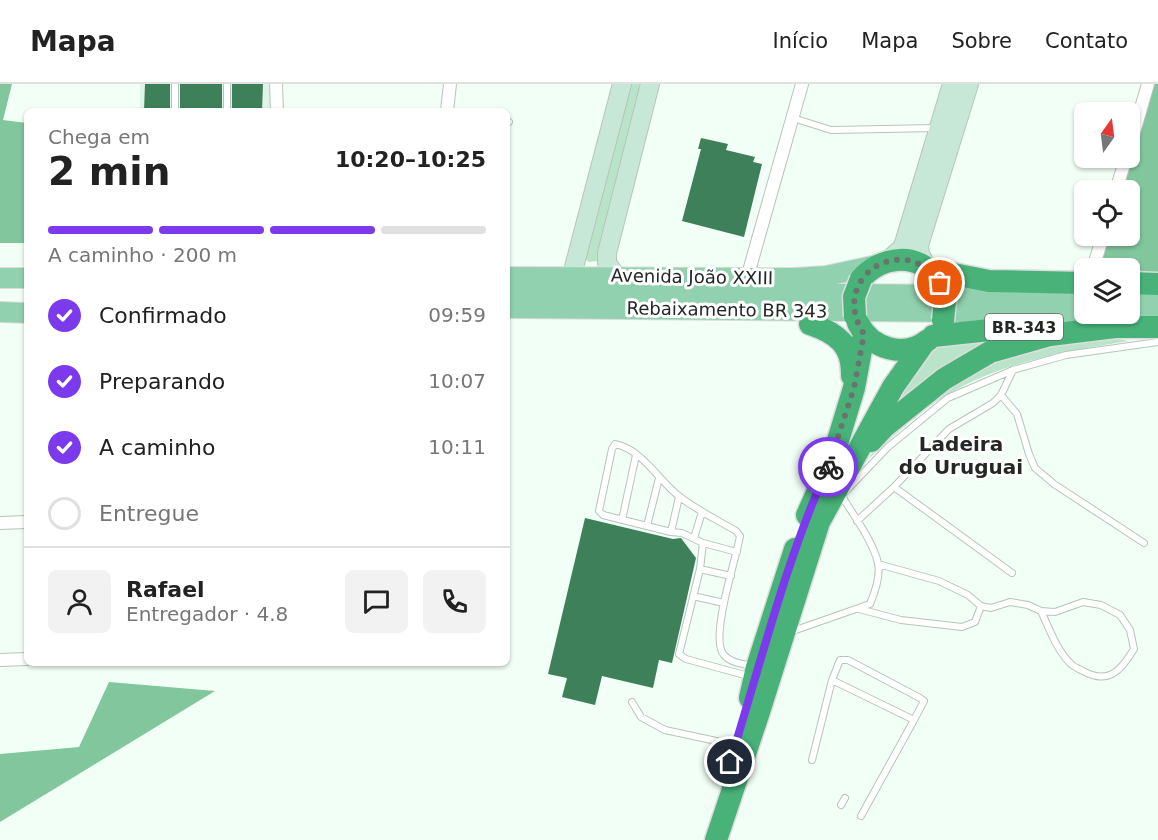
<!DOCTYPE html>
<html lang="pt">
<meta charset="utf-8">
<style>
:root{--surface:#fff;--page:#f2f2f2;--text:#222;--muted:#767676;--line:#e0e0e0;--accent:#7c3aed}
body{margin:0;font-family:"DejaVu Sans",sans-serif;background:var(--page);color:var(--text);height:100vh;display:flex;flex-direction:column;font-size:22px;white-space:nowrap}
*{box-sizing:border-box;margin:0}
p{font-size:20px;color:var(--muted)}
.icon{flex:none;width:33px;height:33px;fill:none;stroke:currentColor;stroke-width:2;stroke-linecap:round;stroke-linejoin:round}
.map{position:relative;flex:1;overflow:hidden}
.panel{position:absolute;left:24px;top:24px;width:486px;height:558px;display:flex;flex-direction:column;background:var(--surface);border-radius:9px;box-shadow:0 2px 4px #0004}
.panel>*{flex:none}
.needle{width:39px;rotate:14deg}
.buttons{position:absolute;left:1074px;top:18px;display:grid;gap:12px}
.buttons a{display:grid;place-items:center;width:66px;height:66px;border-radius:9px;background:var(--surface);box-shadow:0 2px 4px #0004;font-size:30px}
.pin{position:absolute;display:grid;place-items:center;width:51px;height:51px;color:#fff;margin:-26px;border:3px solid #fff;border-radius:50%;box-shadow:0 2px 6px #0007}
.courier{position:absolute;display:grid;place-items:center;width:60px;height:60px;margin:-30px;border:4px solid #7c3aed;border-radius:50%;background:#fff;color:#222;box-shadow:0 2px 8px #0007}
.overview em{font-style:normal;font-weight:700}
.overview div{display:flex;flex-direction:column-reverse}
.overview{display:flex;align-items:center;justify-content:space-between;height:102px;padding:0 24px}
h1{font-size:39px;font-weight:700;line-height:45px}
.bar{display:grid;grid-template-columns:repeat(4,1fr);gap:9px 6px;align-content:center;height:72px;padding:0 24px}
.bar i{height:8px;border-radius:4px;background:var(--line)}
.bar .on{background:var(--accent)}
.bar p{grid-column:span 4}
.line{display:flex;align-items:center;gap:15px;padding:0 24px;border-top:2px solid var(--line)}
.line div{flex:1}
.round{display:grid;place-items:center;flex:none;width:63px;height:63px;border-radius:9px;background:var(--page)}
ol{padding:0 24px;list-style:none}
li{display:flex;align-items:center;gap:18px;height:66px}
li p{margin-inline-start:auto}
li .icon{padding:6px;border-radius:50%;background:var(--accent);color:#fff;stroke-width:4}
li:last-child{color:var(--muted)}
li i{width:33px;height:33px;border:3px solid var(--line);border-radius:50%}
header{display:flex;align-items:center;gap:36px;box-sizing:border-box;height:84px;padding:0 30px;background:var(--surface);border-bottom:2px solid var(--line)}
header strong{font-size:28px}
nav{display:flex;gap:33px;margin-inline-start:auto;font-size:21px}
.map>svg:first-child{display:block}
</style>
<header>
<strong>Mapa</strong>
<nav><a>Início</a><a>Mapa</a><a>Sobre</a><a>Contato</a></nav>
</header>
<div class="map">
<svg width="1158" height="756" viewBox="0 0 1158 756">
<rect width="100%" height="100%" fill="#f2fff6"/>
<path fill="#e0f4e7" d="M140,0H270V27H140Z"/>
<path fill="#bae4c9" d="M627,0H644L600,174L598,177L589,178L586,176L585,171Z
M1018,248L880,335L934,263Z
M1108,253L1129,257C1062,268 995,279 937,317C911,334 889,357 866,377L880,360L960,295L1022,264Z"/>
<path fill="#82c69d" d="M0,0H12L3,36L27,39V159H0Z
M1154,0H1158V192H1130V184H1098L1108,152H1130V106H1122Z
M109,598L215,607L0,738V670L79,663Z"/>
<path fill="#3d805a" d="M145,0H170V27H144Z
M180,0H222V27H180Z
M232,0H263L262,27H232Z
M701,54L728,60L726,66L755,73L753,78L762,80L744,153L682,137L701,65H698Z
M585,434L673,455L681,454L696,474L672,579L659,576L653,604L602,592L595,621L562,613L567,594L548,590Z"/>
<g fill="none" stroke-linecap="round" stroke-linejoin="round">
<g stroke="#b7c4bb" stroke-width="8">
<path id="lane" d="M175,27V0
M227,27V0
M793,34L831,46L936,44
M507,37L509,38
M1001,311L1017,330L1029,370L1035,384L1054,400L1144,459
M894,403L1012,489
M847,406L888,363L948,314L1013,286L1066,271L1158,258
M622,436L636,371
M857,437L894,403L949,345L993,319L1001,311L1013,286
M647,442L659,394
M671,448L679,413
M694,454L702,428
M703,459L737,468
M878,480L939,497L968,511L981,522L991,524L1010,518L1028,521L1041,527L1055,528L1083,518L1101,521L1120,531L1130,546L1134,565C1121,587 1108,601 1083,587C1079,585 1074,583 1071,580C1057,567 1049,544 1041,527
M700,485L731,492
M693,512L724,519
M859,525L901,536L962,543L975,538L981,522
M790,548L870,520C875,508 881,492 878,479C873,457 853,431 842,412
M752,593L686,575L679,570L700,485L703,459L682,449L671,448L603,431L599,427L612,365L615,360C642,365 659,397 680,413C697,426 717,436 736,447L740,452C736,476 709,555 724,571C731,579 743,580 754,582
M632,618L641,633L665,646L735,661
M812,676L832,596
M841,721L845,714
M861,732L914,636L832,596L840,576H848L920,614L924,617L914,636"/>
</g>
<g stroke="#b7c4bb" stroke-width="14">
<path id="street" d="M276,0L277,27
M447,27L450,0
M1130,62L1148,0
M1116,106L1126,74
M1093,184L1103,152
M747,194L802,0
M0,439L27,438
M0,576L27,575"/>
</g>
<g stroke="#b7c4bb" stroke-width="20">
<path id="secondary" d="M887,177L902,164L905,156L952,0
M928,185L920,170L919,161L969,0
M569,192L573,187L622,0
M616,192L607,179V169L650,0"/>
</g>
<g stroke="#dcdddc" stroke-width="22">
<path id="primary" d="M507,193L795,194L826,192L877,181
M0,194H27
M507,207L1084,212
M1130,213H1158
M507,224L1084,229
M0,228L27,229
M1110,230H1158"/>
</g>
<g stroke="#dcdddc" stroke-width="25">
<path id="highway" d="M928,185L989,197L1084,199
M861,195C881,172 918,167 937,195
M1130,199L1158,200
M858,239C871,265 905,275 928,256
M810,240C837,249 853,261 852,292
M1102,243H1158
M933,252L1009,244L1045,242
M871,357L884,343L944,295L990,268L1050,251L1115,243
M807,431L833,373L854,304L864,250
M750,614L757,583L795,465
M716,756L758,631L819,438L893,303L924,259"/>
</g>
<use href="#lane" stroke="#fff" stroke-width="6"/>
<use href="#street" stroke="#fff" stroke-width="12"/>
<use href="#secondary" stroke="#c8e8d7" stroke-width="18"/>
<use href="#primary" stroke="#91d1af" stroke-width="20"/>
<use href="#highway" stroke="#48b279" stroke-width="22"/>
<g stroke="#dcdddc" stroke-width="25" stroke-linecap="butt">
<path id="highway-bridge" d="M940,199L945,217L943,236
M855,232L854,213L861,195"/>
</g>
<use href="#highway-bridge" stroke="#48b279" stroke-width="22"/>
</g>
<g fill="none" stroke-linecap="round" stroke-linejoin="round">
<path stroke="#6b736e" stroke-width="6" stroke-dasharray="0 10.8" d="M828,383L854,304L864,250C827,194 904,145 940,199"/>
<path stroke="#7c3aed" stroke-width="8" d="M730,678C761,579 785,478 828,383"/>
</g>
<g text-anchor="middle" stroke-width="6" stroke-linejoin="round" paint-order="stroke">
<rect fill="#fff" stroke="#656866" stroke-width="1.5" x="985" y="230" width="78" height="26" rx="4.5"/>
<g font-size="16" font-weight="bold" fill="#232824">
<text x="1024" y="249">BR-343</text>
</g>
<g font-size="18" fill="#232824" stroke="#fff">
<text transform="translate(692 193) rotate(1)" y="6">Avenida João XXIII</text>
<text transform="translate(727 226) rotate(1)" y="6">Rebaixamento BR 343</text>
</g>
<g font-size="20" font-weight="bold" fill="#232824" stroke="#fff">
<text x="961" y="367">Ladeira<tspan x="961" dy="23">do Uruguai</tspan></text>
</g>
</g>
</svg>
<div class="buttons">
<a><svg class="needle" viewBox="-14 -14 28 28"><path d="M0-13l5 13h-10z" fill="#e53935"/><path d="M0 13l5-13h-10z" fill="#767676"/></svg></a>
<a><svg class="icon" aria-label="locate" viewBox="0 0 24 24"><circle cx="12" cy="12" r="6"/><path d="M12 2v4M12 18v4M2 12h4M18 12h4"/></svg></a>
<a><svg class="icon" aria-label="layers" viewBox="0 0 24 24"><path d="M12 4l9 5-9 5-9-5zM3 14l9 5 9-5"/></svg></a>
</div>
<div class="pin" style="left:940px;top:199px;background:#ea580c"><svg class="icon" aria-label="bag" viewBox="0 0 24 24"><path d="M5 8h14l-1 12H6zM9 8a3 3 0 0 1 6 0"/></svg></div>
<div class="pin" style="left:730px;top:678px;background:#1f2937"><svg class="icon" aria-label="home" viewBox="0 0 24 24"><path d="M3 11l9-7 9 7M6 9v11h12V9"/></svg></div>
<div class="courier" style="left:828px;top:383px"><svg class="icon" aria-label="bike" viewBox="0 0 24 24"><circle cx="6" cy="16" r="4"/><circle cx="18" cy="16" r="4"/><path d="M6 16l4-8h5l3 8M10 8l3 8H6M13 5h3"/></svg></div>
<section class="panel">
<div class="overview"><div><h1>2 min</h1><p>Chega em</p></div><em>10:20–10:25</em></div>
<div class="bar"><i class="on"></i><i class="on"></i><i class="on"></i><i></i><p>A caminho · 200 m</p></div>
<ol>
<li><svg class="icon" aria-label="check" viewBox="0 0 24 24"><path d="M5 12l5 5 9-10"/></svg>Confirmado<p>09:59</p></li>
<li><svg class="icon" aria-label="check" viewBox="0 0 24 24"><path d="M5 12l5 5 9-10"/></svg>Preparando<p>10:07</p></li>
<li><svg class="icon" aria-label="check" viewBox="0 0 24 24"><path d="M5 12l5 5 9-10"/></svg>A caminho<p>10:11</p></li>
<li><i></i>Entregue</li>
</ol>
<div class="line" style="height:108px"><a class="round"><svg class="icon" aria-label="person" viewBox="0 0 24 24"><circle cx="12" cy="8" r="4"/><path d="M4 21q1-7 8-7t8 7"/></svg></a><div><b>Rafael</b><p>Entregador · 4.8</p></div><a class="round"><svg class="icon" aria-label="chat" viewBox="0 0 24 24"><path d="M4 5h16v11H9l-5 4z"/></svg></a><a class="round"><svg class="icon" aria-label="phone" viewBox="0 0 24 24"><path d="M5 4h4l2 5-3 2q2 4 5 5l2-3 5 2v4C11 20 4 13 5 4z"/></svg></a></div>
</section>
</div>
